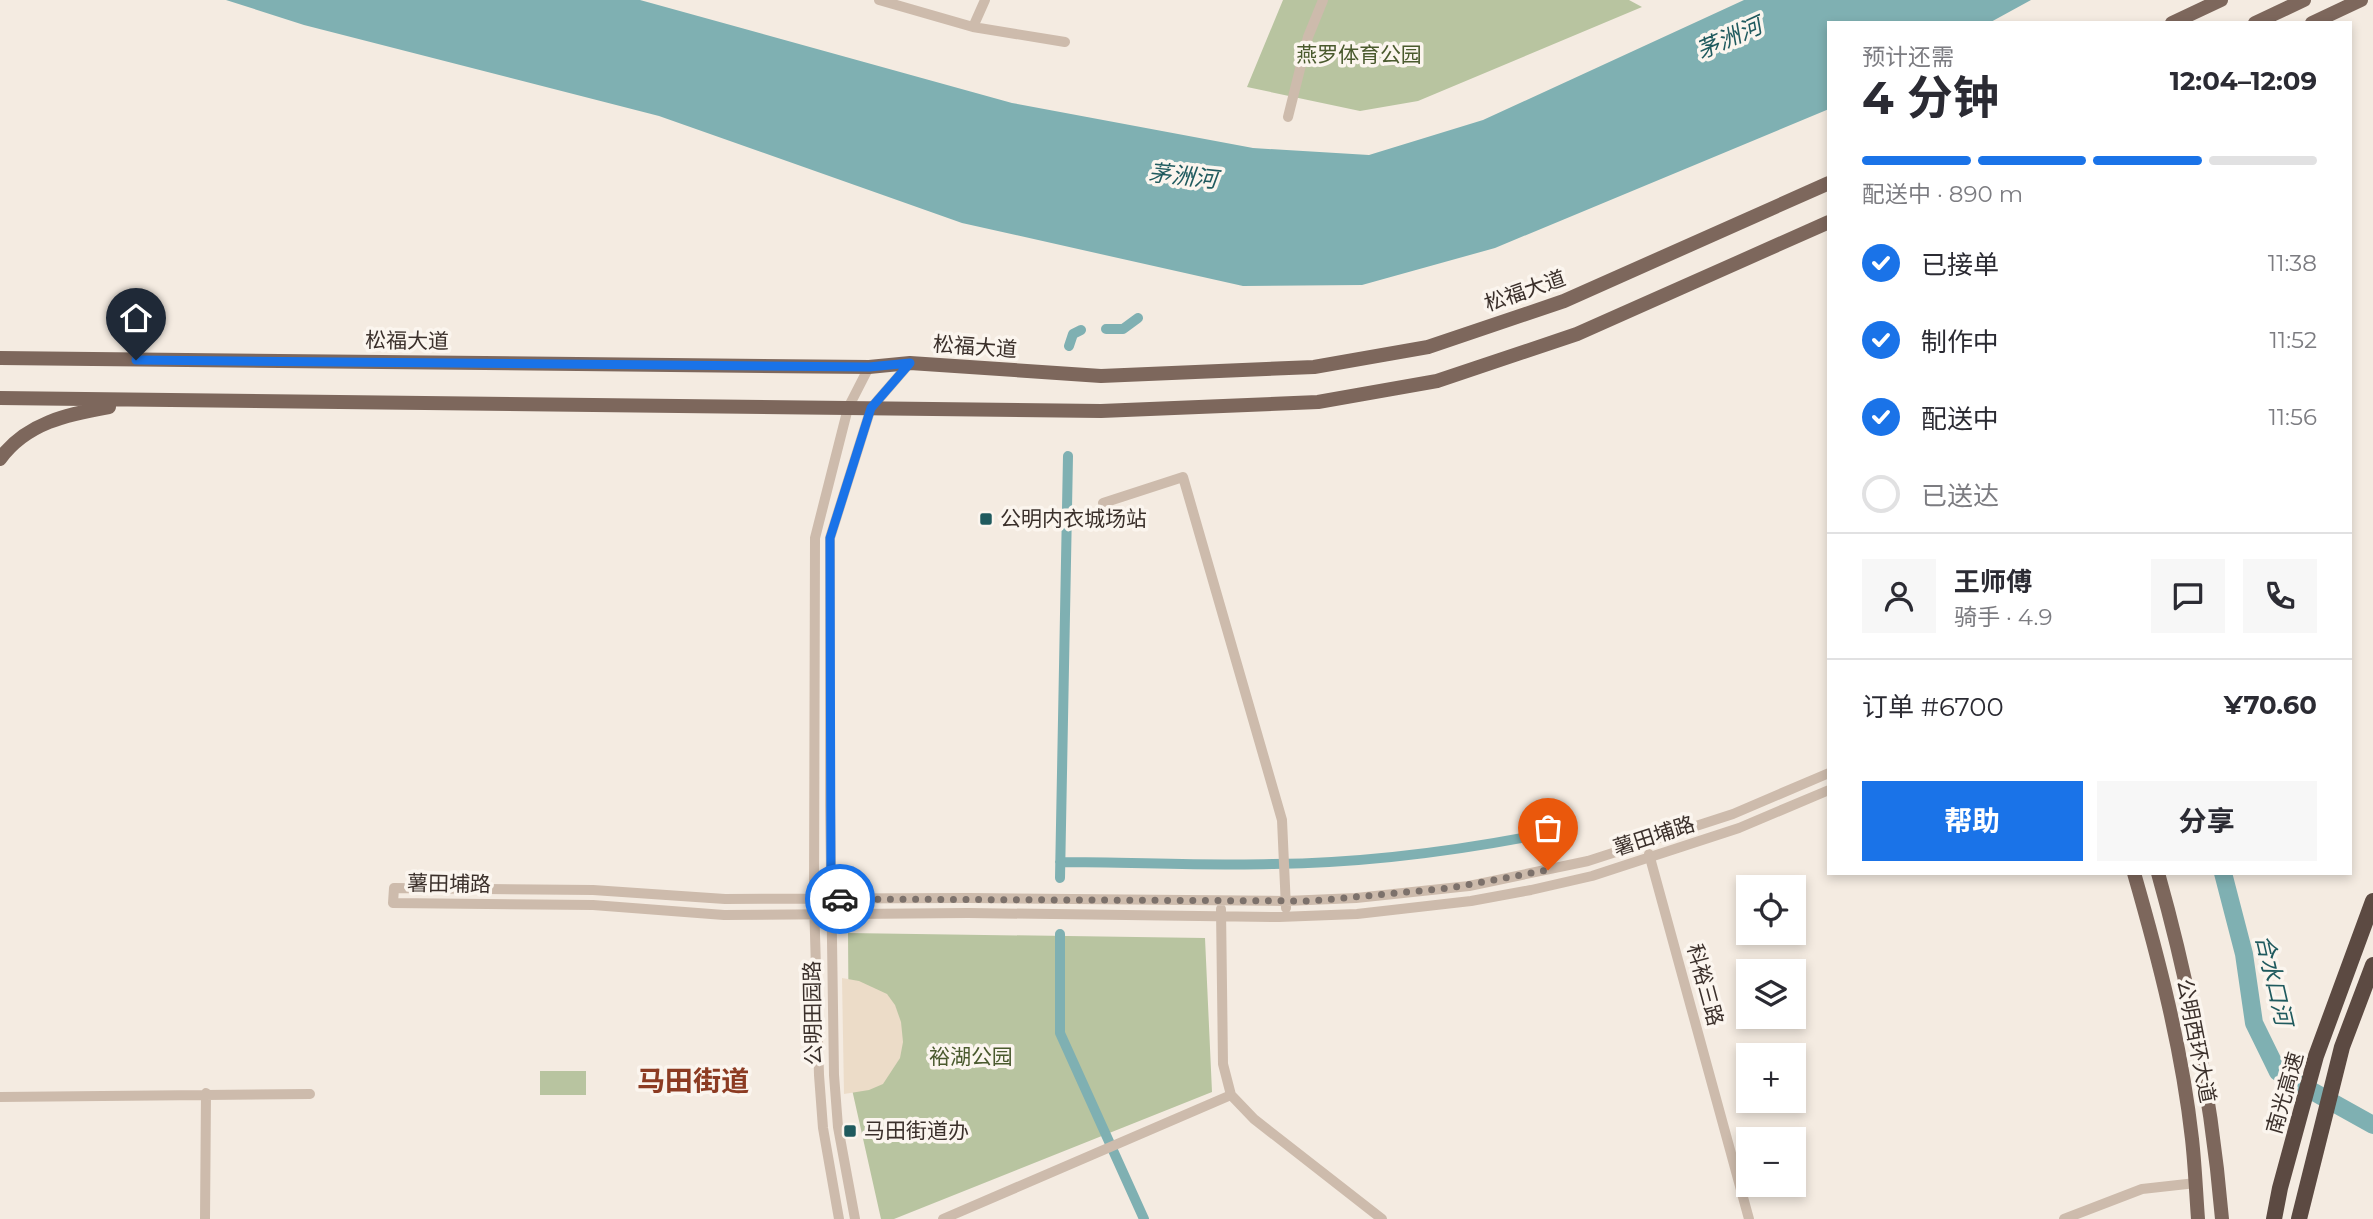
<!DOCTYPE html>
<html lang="zh">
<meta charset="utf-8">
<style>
:root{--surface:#fff;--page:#f7f7f7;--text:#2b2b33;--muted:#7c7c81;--line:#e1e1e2;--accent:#1a73e8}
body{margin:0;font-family:Montserrat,"Noto Sans SC",sans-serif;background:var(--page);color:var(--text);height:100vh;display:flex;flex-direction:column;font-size:26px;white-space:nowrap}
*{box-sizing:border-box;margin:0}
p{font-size:23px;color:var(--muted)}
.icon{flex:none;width:38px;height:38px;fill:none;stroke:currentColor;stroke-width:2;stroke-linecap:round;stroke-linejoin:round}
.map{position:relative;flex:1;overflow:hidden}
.drawer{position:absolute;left:1827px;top:21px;width:525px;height:854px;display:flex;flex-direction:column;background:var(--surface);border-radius:0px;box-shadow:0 4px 10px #0003}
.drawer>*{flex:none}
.controls{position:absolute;left:1736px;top:875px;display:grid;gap:14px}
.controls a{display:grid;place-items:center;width:70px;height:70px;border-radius:0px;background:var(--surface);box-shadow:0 4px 10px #0003;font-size:35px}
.pin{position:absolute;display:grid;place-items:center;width:60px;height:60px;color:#fff;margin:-72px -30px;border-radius:50% 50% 50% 0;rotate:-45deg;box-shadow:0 0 7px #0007}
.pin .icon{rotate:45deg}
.courier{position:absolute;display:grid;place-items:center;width:70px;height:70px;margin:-35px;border:5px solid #1a73e8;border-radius:50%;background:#fff;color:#222;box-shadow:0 2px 9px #0007}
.headline em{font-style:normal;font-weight:700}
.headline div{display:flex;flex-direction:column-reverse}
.headline{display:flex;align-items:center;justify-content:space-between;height:119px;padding:0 35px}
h1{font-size:46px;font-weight:700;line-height:52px}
.bar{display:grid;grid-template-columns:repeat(4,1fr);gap:10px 7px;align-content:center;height:84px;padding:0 35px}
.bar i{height:9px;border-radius:5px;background:var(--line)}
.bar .on{background:var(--accent)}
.bar p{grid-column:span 4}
.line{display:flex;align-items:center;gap:18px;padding:0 35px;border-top:2px solid var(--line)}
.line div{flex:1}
.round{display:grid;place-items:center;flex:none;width:74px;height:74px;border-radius:0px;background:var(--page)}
ol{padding:0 35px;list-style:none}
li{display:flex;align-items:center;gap:21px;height:77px}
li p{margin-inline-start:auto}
li .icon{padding:7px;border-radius:50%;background:var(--accent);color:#fff;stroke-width:4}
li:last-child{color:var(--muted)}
li i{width:38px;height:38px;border:4px solid var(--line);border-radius:50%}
.button{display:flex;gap:14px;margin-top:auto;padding:14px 35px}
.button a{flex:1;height:80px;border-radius:0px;background:var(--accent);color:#fff;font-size:28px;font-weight:700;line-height:80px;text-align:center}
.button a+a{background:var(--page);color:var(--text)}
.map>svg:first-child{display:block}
</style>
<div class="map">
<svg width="2373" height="1219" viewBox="0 0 2373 1219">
<rect width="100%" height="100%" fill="#f4ebe1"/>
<path fill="#b8c4a0" d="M1283,0H1629L1642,7L1418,101L1360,111L1247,87Z
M848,933L1205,938L1212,1092L894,1219H881L849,1076Z
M540,1071H586V1095H540Z"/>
<path fill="#ecdcc8" d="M842,978L859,981L887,994L895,1005L901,1022L903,1042L900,1058L883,1084L869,1090L844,1094Z"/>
<path fill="#7fb0b2" d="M226,0H640L1012,103L1253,148L1369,155L1483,120L1744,0H2031L1989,23H1829V109L1495,248L1362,285L1243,286L962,223L659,116L304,25Z"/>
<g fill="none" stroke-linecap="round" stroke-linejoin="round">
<path stroke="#7fb0b2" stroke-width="10" d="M1106,329H1123L1138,318
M1069,346L1073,334L1081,330
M1060,862C1131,862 1202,866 1273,864C1369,863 1465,850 1558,831
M1060,878L1068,456
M1060,934V1033L1144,1219"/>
<path stroke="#7fb0b2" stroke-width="18" d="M2223,873L2244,954L2254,1023L2278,1072L2373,1125"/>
<path stroke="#cdbbac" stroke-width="10" d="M879,0L973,27L1065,42
M973,27L985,0
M1288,117L1308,37L1323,0
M1103,503L1183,477L1282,820L1286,908
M1829,773L1733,814L1588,861L1469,886L1356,898L1286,901L968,898L725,899L593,890L394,888L393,903L593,905L724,915L968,913L1279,917L1357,914L1471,901L1531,890L1592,876L1739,828L1829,790
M1649,854L1749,1219
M1221,909L1223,1064L1231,1095L1254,1119L1382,1219
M0,1097L310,1094
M205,1219L206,1093
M839,1219L823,1128L819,1075L814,899L815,538L848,408L869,367
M855,1219L838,1127L834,1075L830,805V538L871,408L910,363
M943,1219L1231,1095
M2064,1219L2142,1189L2196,1183"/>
<path stroke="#7d675c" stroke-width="14" d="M2172,23L2221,0
M2255,23L2304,0
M2312,23L2361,0
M0,358L869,367L910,363L1101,376L1314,367L1428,347L1564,301L1829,183
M0,398L1101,411L1318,402L1437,381L1577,334L1829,222
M0,459C26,423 68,414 109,407
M2134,873C2159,960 2182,1049 2192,1139C2195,1166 2196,1192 2198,1219
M2158,873C2190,987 2212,1101 2222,1219"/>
<path stroke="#5c4a42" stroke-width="16" d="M2274,1219L2280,1188L2316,1056L2373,901
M2299,1219L2342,1047L2373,965"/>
</g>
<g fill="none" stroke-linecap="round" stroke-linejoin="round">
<path stroke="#7c716b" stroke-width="7" stroke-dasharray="0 12.6" d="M840,899L1312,901L1450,888L1548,870"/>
<path stroke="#1a73e8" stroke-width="9" d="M136,360L869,367L910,363L871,408L830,538L831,899H840"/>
</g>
<g fill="#1f5a5e" stroke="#fbf5ee" stroke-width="2.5">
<rect x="979" y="512" width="14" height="14" rx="3.5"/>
<rect x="843" y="1124" width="14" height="14" rx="3.5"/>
</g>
<g text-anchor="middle" stroke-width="7" stroke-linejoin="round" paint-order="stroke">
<g font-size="21" fill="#4a5a2e" stroke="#fbf5ee">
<text x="1359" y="62">燕罗体育公园</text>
<text x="971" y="1064">裕湖公园</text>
</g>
<g font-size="21" fill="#3b302b" stroke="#fbf5ee">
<text transform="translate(1525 291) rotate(-19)" y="7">松福大道</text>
<text transform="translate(407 341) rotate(1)" y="7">松福大道</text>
<text transform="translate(975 347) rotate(4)" y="7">松福大道</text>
<text transform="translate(1654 836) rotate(-18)" y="7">薯田埔路</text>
<text transform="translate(449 884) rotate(1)" y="7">薯田埔路</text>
<text transform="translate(1705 985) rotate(75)" y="7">科裕三路</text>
<text transform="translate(813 1013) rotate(-91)" y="7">公明田园路</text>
<text transform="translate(2196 1041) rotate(79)" y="7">公明西环大道</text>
<text transform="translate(2285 1093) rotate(-74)" y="7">南光高速</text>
</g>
<g font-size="21" fill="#3b302b" stroke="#fbf5ee" text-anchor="start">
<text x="1000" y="526">公明内衣城场站</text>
<text x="864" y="1138">马田街道办</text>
</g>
<g font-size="23" font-style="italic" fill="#1f5a5e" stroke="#fbf5ee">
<text transform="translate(1729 38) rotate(-24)" y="8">茅洲河</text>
<text transform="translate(1183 176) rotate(6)" y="8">茅洲河</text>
<text transform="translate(2274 980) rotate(77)" y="8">合水口河</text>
</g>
<g font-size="28" font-weight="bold" fill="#8c3b22" stroke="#fbf5ee">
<text x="693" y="1091">马田街道</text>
</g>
</g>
</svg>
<div class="controls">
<a><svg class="icon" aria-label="locate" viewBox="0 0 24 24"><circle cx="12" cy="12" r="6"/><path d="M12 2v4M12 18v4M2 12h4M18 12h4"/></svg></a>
<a><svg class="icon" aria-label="layers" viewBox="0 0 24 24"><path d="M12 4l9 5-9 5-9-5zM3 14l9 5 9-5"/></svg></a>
<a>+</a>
<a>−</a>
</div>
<div class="pin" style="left:1548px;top:870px;background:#ea580c"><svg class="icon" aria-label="bag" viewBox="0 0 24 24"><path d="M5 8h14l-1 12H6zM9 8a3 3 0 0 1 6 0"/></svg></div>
<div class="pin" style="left:136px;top:360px;background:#1f2937"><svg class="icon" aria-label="home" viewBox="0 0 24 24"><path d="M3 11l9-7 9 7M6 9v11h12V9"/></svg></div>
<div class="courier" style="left:840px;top:899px"><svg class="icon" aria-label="car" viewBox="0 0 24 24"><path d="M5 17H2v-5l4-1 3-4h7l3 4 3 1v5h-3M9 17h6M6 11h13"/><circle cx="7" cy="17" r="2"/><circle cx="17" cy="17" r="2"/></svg></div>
<section class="drawer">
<div class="headline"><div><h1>4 分钟</h1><p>预计还需</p></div><em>12:04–12:09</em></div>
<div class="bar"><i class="on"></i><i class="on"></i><i class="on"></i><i></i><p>配送中 · 890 m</p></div>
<ol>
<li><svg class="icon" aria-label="check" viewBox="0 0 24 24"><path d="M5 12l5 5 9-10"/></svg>已接单<p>11:38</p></li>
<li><svg class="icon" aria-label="check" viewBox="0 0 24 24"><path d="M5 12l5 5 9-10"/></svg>制作中<p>11:52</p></li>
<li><svg class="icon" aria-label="check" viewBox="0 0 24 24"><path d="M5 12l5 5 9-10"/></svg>配送中<p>11:56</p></li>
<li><i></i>已送达</li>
</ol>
<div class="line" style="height:126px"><a class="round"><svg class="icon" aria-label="person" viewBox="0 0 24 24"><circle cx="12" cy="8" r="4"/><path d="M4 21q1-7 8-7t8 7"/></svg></a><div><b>王师傅</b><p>骑手 · 4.9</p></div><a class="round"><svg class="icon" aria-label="chat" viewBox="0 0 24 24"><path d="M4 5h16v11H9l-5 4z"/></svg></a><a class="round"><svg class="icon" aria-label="phone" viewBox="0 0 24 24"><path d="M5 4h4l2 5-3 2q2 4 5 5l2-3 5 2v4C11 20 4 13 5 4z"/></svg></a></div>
<div class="line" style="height:91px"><div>订单 #6700</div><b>¥70.60</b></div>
<div class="button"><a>帮助</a><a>分享</a></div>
</section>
</div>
